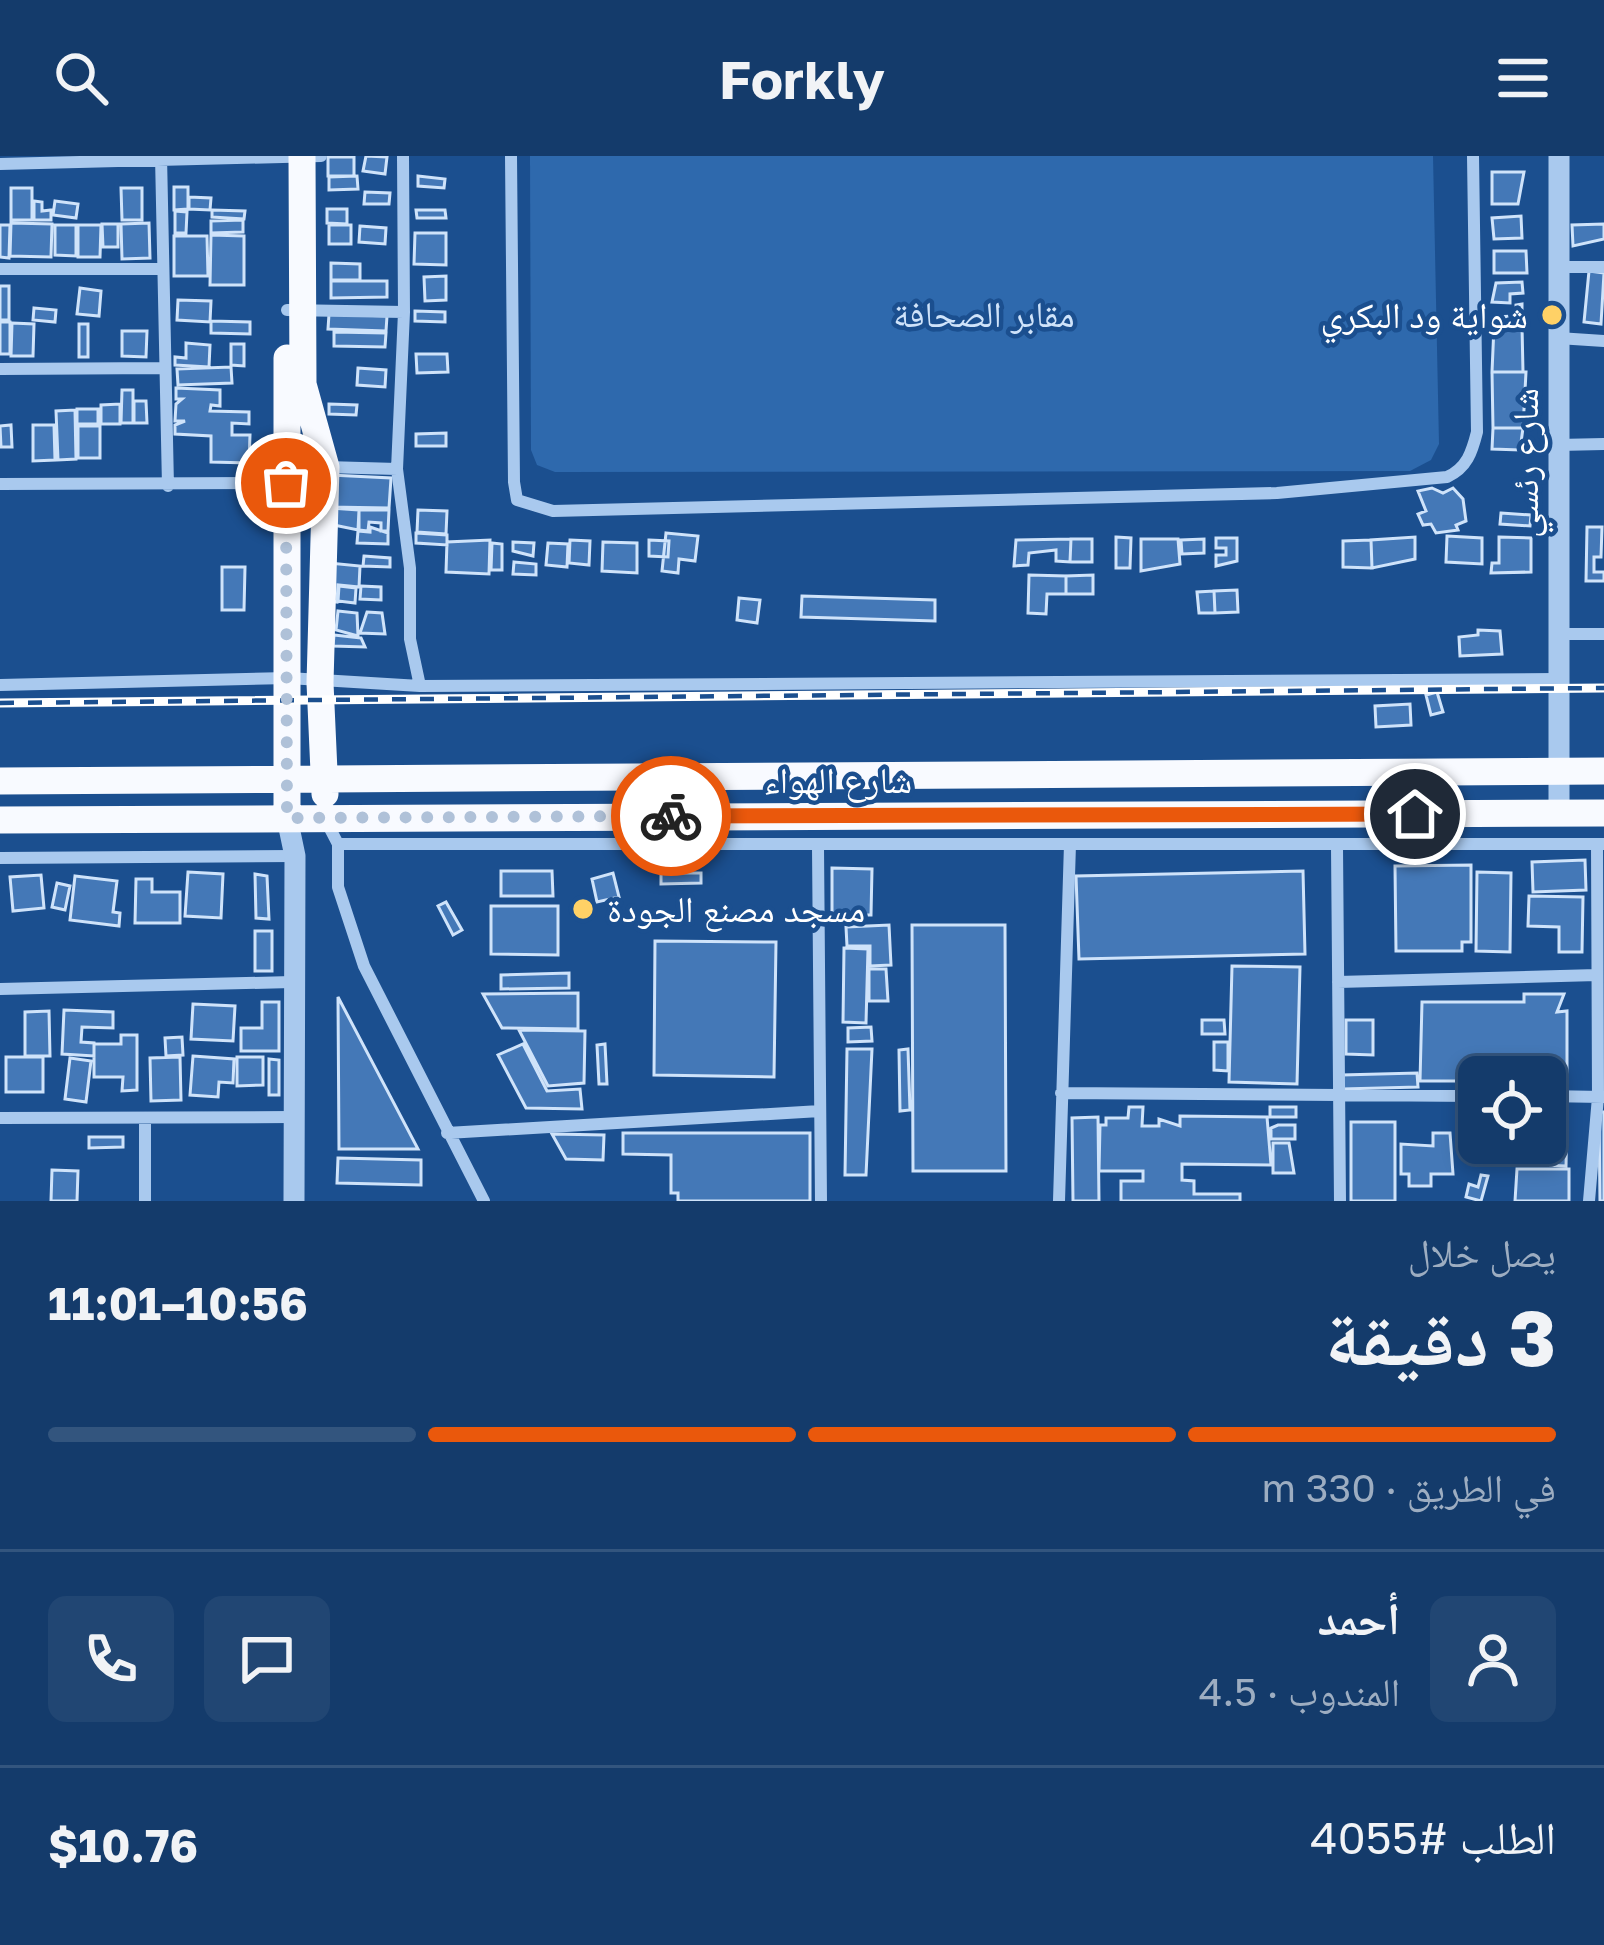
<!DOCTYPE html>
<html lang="ar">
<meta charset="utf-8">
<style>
:root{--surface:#143b6b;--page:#214673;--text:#f1f3f6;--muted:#9dadc1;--line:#33557e;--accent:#ea580c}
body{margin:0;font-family:"Golos Text","Noto Naskh Arabic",sans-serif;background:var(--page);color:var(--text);direction:rtl;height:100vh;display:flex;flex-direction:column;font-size:45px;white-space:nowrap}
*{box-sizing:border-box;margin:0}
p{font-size:39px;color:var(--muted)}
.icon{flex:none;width:66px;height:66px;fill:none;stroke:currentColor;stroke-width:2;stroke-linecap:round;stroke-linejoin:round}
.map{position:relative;height:1045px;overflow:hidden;direction:ltr}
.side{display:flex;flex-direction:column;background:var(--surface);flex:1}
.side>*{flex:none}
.tools{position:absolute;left:1458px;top:900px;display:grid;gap:24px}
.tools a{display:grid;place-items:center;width:108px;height:108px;border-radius:18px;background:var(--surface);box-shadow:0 6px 18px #0003,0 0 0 3px var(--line);font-size:60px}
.pin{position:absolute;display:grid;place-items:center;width:102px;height:102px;color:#fff;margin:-51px;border:6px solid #fff;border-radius:50%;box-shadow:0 3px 12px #0007}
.courier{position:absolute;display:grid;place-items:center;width:120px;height:120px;margin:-60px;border:9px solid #ea580c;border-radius:50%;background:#fff;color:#222;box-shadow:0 3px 15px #0007}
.head em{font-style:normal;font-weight:700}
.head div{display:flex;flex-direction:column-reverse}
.head{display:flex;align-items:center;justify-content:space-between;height:204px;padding:0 48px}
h1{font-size:78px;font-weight:700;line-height:90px}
.bar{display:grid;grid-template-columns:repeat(4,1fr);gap:18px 12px;align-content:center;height:144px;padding:0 48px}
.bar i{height:15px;border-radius:9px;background:var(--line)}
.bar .active{background:var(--accent)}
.bar p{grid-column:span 4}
.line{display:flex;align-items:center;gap:30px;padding:0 48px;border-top:3px solid var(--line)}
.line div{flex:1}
.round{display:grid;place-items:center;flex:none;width:126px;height:126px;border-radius:18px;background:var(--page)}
header{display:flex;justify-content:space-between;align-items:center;height:156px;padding:0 48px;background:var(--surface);font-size:54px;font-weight:700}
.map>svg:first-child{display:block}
</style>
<header><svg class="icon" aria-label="menu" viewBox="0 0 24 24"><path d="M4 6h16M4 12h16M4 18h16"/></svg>Forkly<svg class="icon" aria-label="search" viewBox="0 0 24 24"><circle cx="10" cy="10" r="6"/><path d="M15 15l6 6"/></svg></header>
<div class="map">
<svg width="1604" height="1045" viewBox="0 0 1604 1045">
<rect width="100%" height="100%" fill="#1b4f8f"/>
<path fill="#2e69ad" d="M530,0H1433L1439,288L1431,304L1410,315L555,316L537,309L531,294Z"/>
<path fill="#4478b7" stroke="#cfe3fa" stroke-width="3" d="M366,0L387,1L385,18L363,15Z
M328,1H354V20H328Z
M1492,16H1524L1518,48H1492Z
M357,20L358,33L329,34V21Z
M418,20L445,23L444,32L418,30Z
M174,31H188V53L174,54Z
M11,32H32V64H11Z
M121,32H142V64H122Z
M365,36L390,37L389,48H364Z
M189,41L211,42L210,54L189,53Z
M34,45L42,46V55L51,54V64H34Z
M55,45L78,48L76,62L53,59Z
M327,53H347V68L327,67Z
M212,54L245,55L244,63L212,61Z
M416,54H445L446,62H417Z
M175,55L187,56L186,77H175Z
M1521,60L1522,82L1494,83L1492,62Z
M243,64V76L211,77V65Z
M11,67L52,68L51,101L10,100Z
M149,67L150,102L122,103L121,68Z
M102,68H118V91H103Z
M1604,68V83L1573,90L1572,69Z
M0,69H10L9,102L0,101Z
M55,69H76V100L55,99Z
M78,69H101L100,101H78Z
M329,69H351V88H329Z
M360,70L386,72L385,88L359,86Z
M415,77H446V109L414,108Z
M211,79L244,80V129H210Z
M174,80H207L208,120H174Z
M1494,95H1526L1527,117H1494Z
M331,107L360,108V124H331Z
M1589,115L1604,117L1601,168L1584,166Z
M446,120V144L425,145L424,121Z
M331,125H387V141L331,142Z
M1522,126L1523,137L1510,138V147L1492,146L1496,127Z
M0,130H9V164H0Z
M80,132L101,135L99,160L77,158Z
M178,144L211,145L210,166L177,164Z
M1522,148V170H1494L1493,161L1516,160V149Z
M34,152L56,154L55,166L33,164Z
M415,155L445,156V166L415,165Z
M329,158L387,160L386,175L328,173Z
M211,165L250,166V178L211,177Z
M0,166H10V198H0Z
M12,167L34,168L33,200H11Z
M79,168H88V201H79Z
M1494,170H1522L1523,216H1492Z
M122,175H147L146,201L122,200Z
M334,176L386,177L385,191L334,190Z
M186,187L210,189L209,211L175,209V201L186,202Z
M231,188H244V210L231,209Z
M416,198H447L448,216L417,217Z
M231,211L232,227L178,229L177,213Z
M358,212L386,214L385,231L357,229Z
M1492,216H1526L1523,272H1493Z
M176,232L220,234V250L211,249L210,255L249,256V268L232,267V279H250L249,307L211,306V280L175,278V269L185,265H175L176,248L182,243H176Z
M122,234H133V267H121Z
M134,245H146L147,267H134Z
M120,248V268H101V249Z
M329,248L357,249L356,259L329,258Z
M77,253H98V268H77Z
M75,254L76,303L58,304L56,255Z
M11,269L12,291H1L0,270Z
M33,269H54L55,304L33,305Z
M78,270H100V302H78Z
M1493,272H1523L1520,294L1492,293Z
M446,277V290H416V278Z
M330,319L391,322L389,352L329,351Z
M1432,332L1443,337L1453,332L1463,343L1466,365L1456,369L1458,374L1436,377L1431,368L1423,369L1418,358L1426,355L1418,335Z
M330,352L359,354L358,374L329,368Z
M359,354H389L388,375H381V367L369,366L368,375L359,374Z
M418,354L447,355L446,378L417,376Z
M1501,357L1531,359L1530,370L1500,368Z
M370,371L388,377V388L357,387L358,375L370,376Z
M1587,371H1602L1601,401H1594V416H1604V425H1586Z
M416,377L447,379V389L416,387Z
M666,377L698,380L695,405L679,403L678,417L662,415Z
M1447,380L1482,382V408L1446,406Z
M1116,381L1131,382L1130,412H1116Z
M1415,381V403L1372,412L1371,384Z
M1499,381L1531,382V416L1491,417L1492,407H1499Z
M1216,382H1237V405L1216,410V399H1226V392H1216Z
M1071,383H1092V406H1070Z
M1071,383L1070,406L1056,405V394L1029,397L1028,409L1014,410L1016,384Z
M1141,383H1178L1180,408L1141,415Z
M1204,383V397L1182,398L1181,384Z
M490,384L489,418L446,416L447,386Z
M570,384L590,385L589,409L569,407Z
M649,384L669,385L668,401L649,400Z
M1371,384L1372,412L1343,411V385Z
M513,386L534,387L533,400L513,395Z
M603,386L637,387V417L602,415Z
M492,387L502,388V414H491Z
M548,387L568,388L567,411L546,409Z
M364,400L390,402V411L363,410Z
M514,406L536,408V419L513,418Z
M329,407L360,410L359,431L338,429L337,446L326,445Z
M222,411H245L244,454H222Z
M1029,419L1066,420V438H1047L1046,458L1028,457Z
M1093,419V438H1066V420Z
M339,430L356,432L355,447L338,445Z
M361,430L381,431V444L360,443Z
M1237,434L1238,456L1215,457L1214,435Z
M1214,435L1215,457H1199L1197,436Z
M802,440L935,444V465L801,461Z
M739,442L760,444L757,467L737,464Z
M338,455L357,457L358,480L336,474Z
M367,456L382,457L385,478L360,477Z
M1478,474L1500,475L1502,498L1460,500L1459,481L1478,479Z
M334,479L361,482L365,491L333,490Z
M1437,536L1443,556L1431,559L1426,539Z
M1410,548L1411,569L1376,571L1375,550Z
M1585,704L1586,734L1533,736L1532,706Z
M1471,709V786H1462V795H1396L1395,710Z
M832,712L872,713L871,759H832Z
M501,715H552L553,740H501Z
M1303,715L1305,798L1079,803L1076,720Z
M188,716L223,718L221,762L185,760Z
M1477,716L1511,717L1510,796L1476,795Z
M613,717L619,741L597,746L592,723Z
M661,717H701V727L661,728Z
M255,718L267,720L269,763L256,762Z
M41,719L44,752L13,755L10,721Z
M75,720L117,725L113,756L120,757L119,770L70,764Z
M136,723H152V736H180V767H135Z
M57,727L70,730L65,754L52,751Z
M1529,740L1583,741L1582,796H1559V771L1528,770Z
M446,746L462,774L453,779L438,750Z
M491,750H558V799L491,798Z
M889,769L891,809L870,810V790H847L846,771Z
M912,769H1005L1006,1015H913Z
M255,775H272V815H255Z
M655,785L776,786L774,921L654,919Z
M844,792L868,793L866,867L843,866Z
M1232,810L1300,811L1297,928L1229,926Z
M869,813H886L888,845H869Z
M569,817V832L501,833V819Z
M578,837V873L502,872L483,838Z
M1524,838H1564L1557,856L1567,855V925H1420L1422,846H1524Z
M338,841L418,993H339Z
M262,846H279V895H241V872H262Z
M193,848L235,850L233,885L191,883Z
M64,854L113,856V872L82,871L81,886L94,887V900L62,898Z
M49,855L50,900H25V856Z
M1202,864H1224L1225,878H1202Z
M1346,864H1373V899L1346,898Z
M871,871L872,885L848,886V872Z
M519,874L585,875L584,927L548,930Z
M121,879H137V934L122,935L123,921H94V888H121Z
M182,881L183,899L166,900L165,882Z
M1214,886H1228V915L1214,914Z
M523,888L547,935L580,933L582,953L526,952L498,899Z
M605,888L607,928H599L597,889Z
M847,893H872L866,1019H845Z
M908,893L910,954L900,955L899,894Z
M193,900L234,903L233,927L219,926L218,941L190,939Z
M6,901H43V936H6Z
M180,901L181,944L151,945L150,902Z
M237,901H263V929L237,930Z
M70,902L91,905L86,946L65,943Z
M269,903L279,904V939H269Z
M1417,917L1418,931L1342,933V919Z
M1129,951H1143L1142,970H1159V963L1180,970V960L1267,961L1271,1009L1182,1008V1024L1194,1025V1038H1240V1045H1121V1025H1143V1015H1099L1100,969H1106V962H1128Z
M1270,951H1296V961H1270Z
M1599,956H1604V1045H1600Z
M1098,961L1099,1045H1073L1072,962Z
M1545,962L1567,963L1566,1010L1515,1008L1516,987H1545Z
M1351,966H1395V1045H1351Z
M1278,969H1295V983H1271V972Z
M623,977H810V1045H678V1037H671V999L623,998Z
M1433,977H1450L1453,1018H1431V1030H1409V1018H1401V988L1433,990Z
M552,978L604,979L603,1004L566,1003Z
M89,981H123V991L89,992Z
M1273,987H1289L1294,1017H1273Z
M338,1002L421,1004V1029L337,1027Z
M1517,1013H1569V1045H1515Z
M52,1014L78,1015L77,1045H51Z
M1481,1019L1488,1020L1481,1045L1466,1041L1469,1028L1478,1031Z"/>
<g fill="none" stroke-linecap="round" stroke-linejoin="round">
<path stroke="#a9c9ee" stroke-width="12" d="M161,0L168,330
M403,0L404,156L397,313L410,412V483L420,530
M511,0L514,326L517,344L553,355L1277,337L1447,321C1467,312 1472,296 1477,276L1473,0
M0,8L321,0
M1557,111H1604
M0,113H162
M287,154L404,156
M1558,182L1604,185
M0,213L164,212
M1558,289L1604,288
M326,311L397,313
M0,328L285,327
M1558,478H1604
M0,529L288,522L420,530L1558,523
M325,663L338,688V731L364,810L484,1045
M338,688H1604
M818,691L821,1045
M1337,691L1340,1045
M0,702L295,700
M1338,826L1597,819
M0,833L292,826
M1061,937L1479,940
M1545,940L1603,941
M0,962L293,961
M145,963V1045
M447,977L820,955
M1059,1045L1070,688
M1589,1045L1598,941L1597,688"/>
<path stroke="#a9c9ee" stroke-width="21" d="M1559,0V658
M287,662L295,700L294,1045"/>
<path stroke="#f8faff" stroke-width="27" d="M302,0L303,228L326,311L320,527L325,638
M0,625L1604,615
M287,662V202
M0,664L1604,657"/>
<g stroke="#fff" stroke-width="9">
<path id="rail" d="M0,547L1604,532"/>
</g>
<use href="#rail" stroke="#1b4f8f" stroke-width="4.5" stroke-dasharray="14" stroke-linecap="butt"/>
</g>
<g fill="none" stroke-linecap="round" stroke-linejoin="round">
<path stroke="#afc1d8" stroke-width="12" stroke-dasharray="0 21.6" d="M286,327L287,662L671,660"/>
<path stroke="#ea580c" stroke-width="15" d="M671,660L1415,658"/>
</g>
<g fill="#ffd166" stroke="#1b4f8f" stroke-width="4.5">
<circle cx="1552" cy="159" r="12"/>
<circle cx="583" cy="753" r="12"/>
</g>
<g text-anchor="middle" stroke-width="9" stroke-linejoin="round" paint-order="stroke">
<g font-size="36" fill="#cfe3fa" stroke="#1b4f8f">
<text x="984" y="171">مقابر الصحافة</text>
</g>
<g font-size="36" fill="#fff" stroke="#1b4f8f" text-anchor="end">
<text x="1528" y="172">شواية ود البكري</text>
<text x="607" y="766" text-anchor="start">مسجد مصنع الجودة</text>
</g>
<g font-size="36" fill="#fff" stroke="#1b4f8f">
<text transform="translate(1525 307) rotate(-90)" y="13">شارع رئسي</text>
<text x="838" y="637">شارع الهواء</text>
</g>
</g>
</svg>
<div class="tools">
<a><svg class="icon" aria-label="locate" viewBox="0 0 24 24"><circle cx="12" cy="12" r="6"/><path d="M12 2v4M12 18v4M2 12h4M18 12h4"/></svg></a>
</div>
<div class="pin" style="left:286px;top:327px;background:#ea580c"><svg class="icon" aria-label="bag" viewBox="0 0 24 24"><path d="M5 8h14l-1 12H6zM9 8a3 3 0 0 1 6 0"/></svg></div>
<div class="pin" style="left:1415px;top:658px;background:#1f2937"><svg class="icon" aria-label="home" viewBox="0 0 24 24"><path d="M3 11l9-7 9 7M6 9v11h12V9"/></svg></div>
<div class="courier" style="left:671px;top:660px"><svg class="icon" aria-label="bike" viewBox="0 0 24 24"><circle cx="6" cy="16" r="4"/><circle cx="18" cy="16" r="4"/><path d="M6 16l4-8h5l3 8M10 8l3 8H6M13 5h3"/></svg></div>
</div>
<section class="side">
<div class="head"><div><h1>3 دقيقة</h1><p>يصل خلال</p></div><em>10:56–11:01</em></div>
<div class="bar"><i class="active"></i><i class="active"></i><i class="active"></i><i></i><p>في الطريق · 330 m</p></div>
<div class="line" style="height:216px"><a class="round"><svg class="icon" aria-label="person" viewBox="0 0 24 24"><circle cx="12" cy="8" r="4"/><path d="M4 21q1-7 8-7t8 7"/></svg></a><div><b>أحمد</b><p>المندوب · 4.5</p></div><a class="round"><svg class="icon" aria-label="chat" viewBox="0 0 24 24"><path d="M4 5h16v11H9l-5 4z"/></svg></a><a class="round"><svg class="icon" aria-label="phone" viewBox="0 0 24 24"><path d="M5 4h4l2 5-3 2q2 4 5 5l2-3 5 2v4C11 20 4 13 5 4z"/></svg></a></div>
<div class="line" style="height:156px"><div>الطلب #4055</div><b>$10.76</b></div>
</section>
